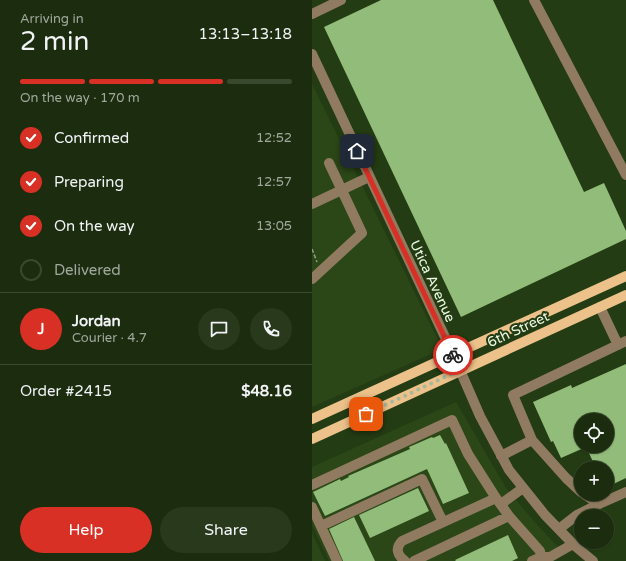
<!DOCTYPE html>
<meta charset="utf-8">
<style>
:root{--surface:#1b2d0e;--page:#28391c;--text:#f1f3f6;--muted:#a0a89e;--line:#39492e;--accent:#d93025}
body{margin:0;font-family:"Varela Round",sans-serif;background:var(--page);color:var(--text);height:100vh;display:flex;flex-direction:column;font-size:15px;white-space:nowrap}
*{box-sizing:border-box;margin:0}
p{font-size:13px;color:var(--muted)}
.icon{flex:none;width:22px;height:22px;fill:none;stroke:currentColor;stroke-width:2;stroke-linecap:round;stroke-linejoin:round}
.map{position:relative;flex:1;overflow:hidden}
.panel{display:flex;flex-direction:column;background:var(--surface);width:312px}
.panel>*{flex:none}
.fabs{position:absolute;left:262px;top:413px;display:grid;gap:8px}
.fabs a{display:grid;place-items:center;width:40px;height:40px;border-radius:50%;background:var(--surface);box-shadow:0 1px 3px #0004,0 0 0 1px var(--line);font-size:20px}
.pin{position:absolute;display:grid;place-items:center;width:34px;height:34px;color:#fff;margin:-17px;border-radius:8px;box-shadow:0 2px 6px #0006}
.courier{position:absolute;display:grid;place-items:center;width:40px;height:40px;margin:-20px;border:3px solid #d93025;border-radius:50%;background:#fff;color:#222;box-shadow:0 1px 5px #0007}
.summary em{font-style:normal;font-weight:600}
.summary div{display:flex;flex-direction:column-reverse}
.summary{display:flex;align-items:center;justify-content:space-between;height:68px;padding:0 20px}
h1{font-size:26px;font-weight:600;line-height:30px}
.bar{display:grid;grid-template-columns:repeat(4,1fr);gap:6px 4px;align-content:center;height:48px;padding:0 20px}
.bar i{height:5px;border-radius:3px;background:var(--line)}
.bar .active{background:var(--accent)}
.bar p{grid-column:span 4}
.line{display:flex;align-items:center;gap:10px;padding:0 20px;border-top:1px solid var(--line)}
.line div{flex:1}
.round{display:grid;place-items:center;flex:none;width:42px;height:42px;border-radius:21px;background:var(--page)}
ol{padding:0 20px;list-style:none}
li{display:flex;align-items:center;gap:12px;height:44px}
li p{margin-inline-start:auto}
li .icon{padding:4px;border-radius:50%;background:var(--accent);color:#fff;stroke-width:4}
li:last-child{color:var(--muted)}
li i{width:22px;height:22px;border:2px solid var(--line);border-radius:50%}
.button{display:flex;gap:8px;margin-top:auto;padding:8px 20px}
.button a{flex:1;height:46px;border-radius:24px;background:var(--accent);color:#fff;font-size:16px;font-weight:600;line-height:46px;text-align:center}
.button a+a{background:var(--page);color:var(--text)}
main{display:flex;flex:1;min-height:0}
.map>svg:first-child{display:block}
</style>
<main>
<section class="panel">
<div class="summary"><div><h1>2 min</h1><p>Arriving in</p></div><em>13:13–13:18</em></div>
<div class="bar"><i class="active"></i><i class="active"></i><i class="active"></i><i></i><p>On the way · 170 m</p></div>
<ol>
<li><svg class="icon" aria-label="check" viewBox="0 0 24 24"><path d="M5 12l5 5 9-10"/></svg>Confirmed<p>12:52</p></li>
<li><svg class="icon" aria-label="check" viewBox="0 0 24 24"><path d="M5 12l5 5 9-10"/></svg>Preparing<p>12:57</p></li>
<li><svg class="icon" aria-label="check" viewBox="0 0 24 24"><path d="M5 12l5 5 9-10"/></svg>On the way<p>13:05</p></li>
<li><i></i>Delivered</li>
</ol>
<div class="line" style="height:72px"><b class="round" style="background:var(--accent);color:#fff">J</b><div><b>Jordan</b><p>Courier · 4.7</p></div><a class="round"><svg class="icon" aria-label="chat" viewBox="0 0 24 24"><path d="M4 5h16v11H9l-5 4z"/></svg></a><a class="round"><svg class="icon" aria-label="phone" viewBox="0 0 24 24"><path d="M5 4h4l2 5-3 2q2 4 5 5l2-3 5 2v4C11 20 4 13 5 4z"/></svg></a></div>
<div class="line" style="height:52px"><div>Order #2415</div><b>$48.16</b></div>
<div class="button"><a>Help</a><a>Share</a></div>
</section>
<div class="map">
<svg width="314" height="561" viewBox="0 0 314 561">
<rect width="100%" height="100%" fill="#243c13"/>
<path fill="#2b4717" d="M0,84L127,342L124,349L119,354L0,407Z
M144,402L194,488L221,520L240,541L255,554L239,561H17L0,525V467Z
M0,533L13,561H0Z"/>
<path fill="#92bc79" fill-rule="evenodd" d="M69,0H181L272,192L292,183L314,231V239L149,317L12,27Z
M314,364V478L295,487V468H284L274,447L249,458L241,441L239,442L221,402L259,385L260,388ZM269,420H295V446H269Z
M128,435L133,444L134,443L157,493L131,504L115,469L13,516L1,492L28,479L29,481L37,477L36,476L98,449L97,447L120,437L121,438Z
M106,488L117,511L58,538L47,515Z
M42,517L63,561H31L17,529Z
M196,535L206,558L200,561H144L143,560Z"/>
<g fill="none" stroke-linecap="round" stroke-linejoin="round">
<path stroke="#8fa283" stroke-width="1.5" stroke-dasharray="4 2" stroke-linecap="butt" d="M0,249L5,262"/>
<path stroke="#907b61" stroke-width="10" d="M222,0L314,175
M0,14L29,0
M0,54L141,354L168,416L197,470L233,515L263,546L281,561
M0,204L57,177
M0,279L50,233L17,163
M288,307L306,345
M220,440L254,478L269,492
M189,456L220,440L201,395L314,341
M0,485L140,420L156,454L184,498
M272,494L287,504L314,492
M189,504L211,488
M0,507L25,561
M197,516L228,551L229,557L220,561
M9,526L110,479L131,522
M247,529L265,515L287,504
M229,557H238L261,544
M93,561C85,555 83,548 90,541L184,498L197,516L102,561"/>
<path stroke="#ecc28a" stroke-width="10" d="M0,419L314,276
M0,439L314,295"/>
</g>
<g fill="none" stroke-linecap="round" stroke-linejoin="round">
<path stroke="#a5b89a" stroke-width="4" stroke-dasharray="0 7.2" d="M54,414L148,370L141,355"/>
<path stroke="#d93025" stroke-width="5" d="M45,151L141,355"/>
</g>
<g text-anchor="middle" stroke-width="4" stroke-linejoin="round" paint-order="stroke">
<g font-size="14" fill="#ebfae2" stroke="#243c13">
<text transform="translate(121 281) rotate(65)" y="5">Utica Avenue</text>
<text transform="translate(206 329) rotate(-25)" y="5">6th Street</text>
</g>
</g>
</svg>
<div class="fabs">
<a><svg class="icon" aria-label="locate" viewBox="0 0 24 24"><circle cx="12" cy="12" r="6"/><path d="M12 2v4M12 18v4M2 12h4M18 12h4"/></svg></a>
<a>+</a>
<a>−</a>
</div>
<div class="pin" style="left:54px;top:414px;background:#ea580c"><svg class="icon" aria-label="bag" viewBox="0 0 24 24"><path d="M5 8h14l-1 12H6zM9 8a3 3 0 0 1 6 0"/></svg></div>
<div class="pin" style="left:45px;top:151px;background:#1f2937"><svg class="icon" aria-label="home" viewBox="0 0 24 24"><path d="M3 11l9-7 9 7M6 9v11h12V9"/></svg></div>
<div class="courier" style="left:141px;top:355px"><svg class="icon" aria-label="bike" viewBox="0 0 24 24"><circle cx="6" cy="16" r="4"/><circle cx="18" cy="16" r="4"/><path d="M6 16l4-8h5l3 8M10 8l3 8H6M13 5h3"/></svg></div>
</div>
</main>
